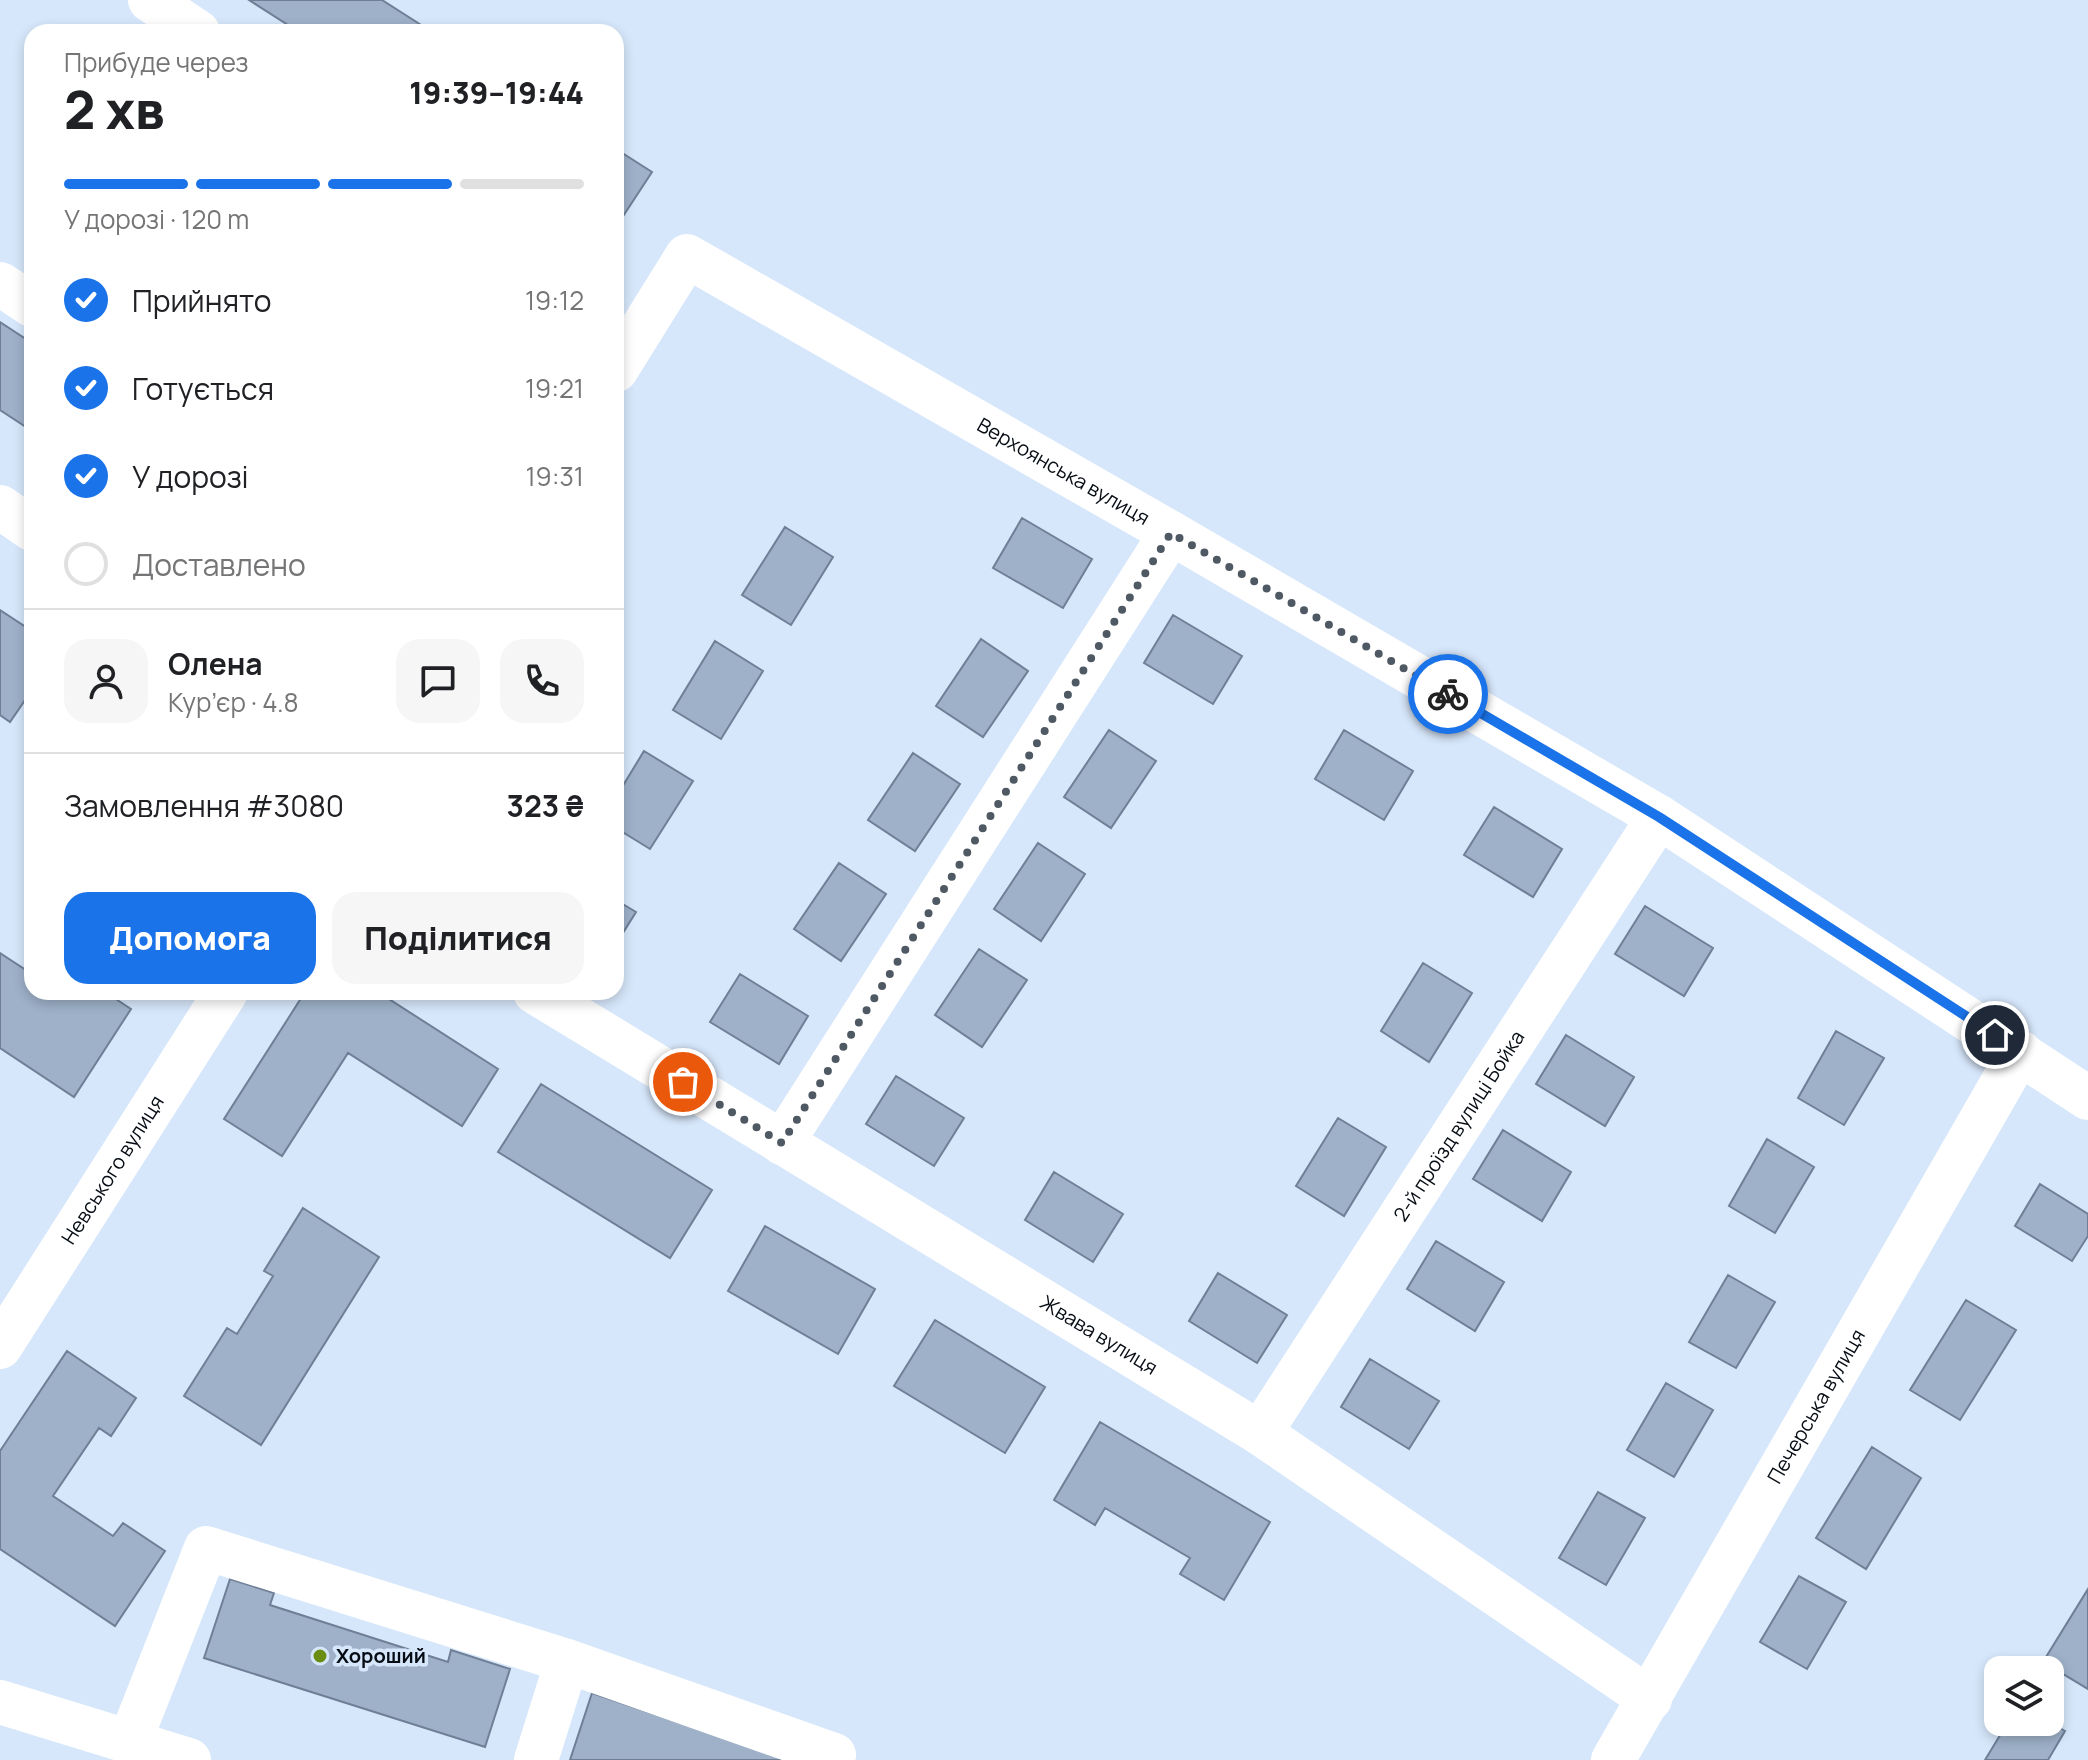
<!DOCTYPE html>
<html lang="uk">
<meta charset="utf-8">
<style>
:root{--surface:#fff;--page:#f6f6f6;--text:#202124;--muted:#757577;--line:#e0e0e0;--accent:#1a73e8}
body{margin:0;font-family:Manrope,sans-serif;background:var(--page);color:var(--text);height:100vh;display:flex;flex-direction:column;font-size:30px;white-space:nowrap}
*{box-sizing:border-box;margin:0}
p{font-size:26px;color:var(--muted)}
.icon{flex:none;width:44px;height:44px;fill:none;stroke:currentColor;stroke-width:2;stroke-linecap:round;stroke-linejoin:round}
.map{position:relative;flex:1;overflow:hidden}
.drawer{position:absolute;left:24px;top:24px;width:600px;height:976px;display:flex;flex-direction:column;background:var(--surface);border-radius:24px;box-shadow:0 4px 12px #0003}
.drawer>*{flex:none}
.controls{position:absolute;left:1984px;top:1656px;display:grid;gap:16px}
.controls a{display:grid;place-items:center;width:80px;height:80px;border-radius:16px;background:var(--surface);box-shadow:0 4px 12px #0003;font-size:40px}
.pin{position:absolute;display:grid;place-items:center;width:68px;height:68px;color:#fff;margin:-34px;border:4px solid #fff;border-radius:50%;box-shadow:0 2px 8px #0007}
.courier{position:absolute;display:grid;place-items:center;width:80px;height:80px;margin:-40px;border:6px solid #1a73e8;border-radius:50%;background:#fff;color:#222;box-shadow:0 2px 10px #0007}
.overview em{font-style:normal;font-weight:800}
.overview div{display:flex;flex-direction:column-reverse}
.overview{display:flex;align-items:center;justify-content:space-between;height:136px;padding:0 40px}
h1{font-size:52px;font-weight:800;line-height:60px}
.bar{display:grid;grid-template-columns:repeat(4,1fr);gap:12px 8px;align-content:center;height:96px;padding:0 40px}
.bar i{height:10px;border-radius:6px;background:var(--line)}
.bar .current{background:var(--accent)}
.bar p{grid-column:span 4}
.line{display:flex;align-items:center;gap:20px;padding:0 40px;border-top:2px solid var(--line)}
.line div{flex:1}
.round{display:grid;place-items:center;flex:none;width:84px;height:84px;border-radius:24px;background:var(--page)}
ol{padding:0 40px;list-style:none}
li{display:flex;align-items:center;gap:24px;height:88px}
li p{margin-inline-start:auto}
li .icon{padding:8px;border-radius:50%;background:var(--accent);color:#fff;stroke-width:4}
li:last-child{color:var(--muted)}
li i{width:44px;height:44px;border:4px solid var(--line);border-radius:50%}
.cta{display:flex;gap:16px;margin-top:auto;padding:16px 40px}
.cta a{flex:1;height:92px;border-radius:24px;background:var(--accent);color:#fff;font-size:32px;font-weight:800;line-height:92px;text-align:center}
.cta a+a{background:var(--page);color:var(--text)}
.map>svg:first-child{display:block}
</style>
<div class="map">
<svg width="2088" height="1760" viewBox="0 0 2088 1760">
<rect width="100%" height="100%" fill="#d7e7fb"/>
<path fill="#9eb1c9" stroke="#6e7f96" stroke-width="2" d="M249,0H382L432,32H299Z
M616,149L652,172L616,227Z
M0,322L32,343V431L0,410Z
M1022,518L1092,559L1063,608L993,568Z
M785,527L833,557L791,625L742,595Z
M0,610L32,631V690L10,722L0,715Z
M1173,615L1242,656L1213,704L1144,663Z
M981,639L1028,671L983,737L936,706Z
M715,641L763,671L721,739L673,710Z
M1109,730L1156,761L1111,828L1064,797Z
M1344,730L1413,771L1384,820L1315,779Z
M644,751L693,781L650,849L616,828V797Z
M913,753L960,784L915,851L868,820Z
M1494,807L1562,849L1533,897L1464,855Z
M1038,843L1085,874L1041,941L994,909Z
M839,863L886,894L841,961L794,929Z
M616,900L636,912L616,944Z
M1645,906L1713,948L1684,996L1615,954Z
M979,949L1027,980L982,1047L935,1015Z
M0,953L32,974V992H105L131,1009L74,1097L0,1048Z
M1423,963L1472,993L1429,1062L1381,1031Z
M740,974L808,1016L779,1064L710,1022Z
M305,992H378L498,1069L462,1126L348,1053L282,1156L224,1119Z
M1836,1031L1884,1058L1844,1125L1798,1098Z
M1566,1035L1634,1077L1605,1126L1536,1084Z
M896,1076L964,1118L934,1166L866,1124Z
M541,1084L712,1190L670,1258L498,1152Z
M1338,1118L1386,1147L1344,1216L1296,1186Z
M1503,1130L1571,1172L1542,1221L1473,1179Z
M1767,1139L1814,1167L1775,1233L1729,1206Z
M1054,1172L1123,1214L1093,1262L1025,1220Z
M2040,1184L2088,1214V1236L2072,1261L2015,1226Z
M303,1208L379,1257L261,1445L184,1396L227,1328L237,1334L273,1276L264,1271Z
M765,1226L875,1289L838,1354L728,1291Z
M1436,1241L1504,1282L1475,1331L1407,1289Z
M1218,1273L1287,1315L1257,1363L1189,1321Z
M1728,1275L1775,1302L1736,1368L1689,1342Z
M1966,1300L2016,1330L1960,1420L1910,1390Z
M935,1320L1045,1387L1005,1453L894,1386Z
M67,1351L136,1398L111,1436L99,1428L53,1496L113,1536L123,1523L165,1551L115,1626L0,1549V1451Z
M1370,1359L1439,1401L1409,1449L1341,1407Z
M1666,1383L1713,1410L1674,1477L1627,1450Z
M1100,1422L1270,1522L1224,1600L1180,1574L1190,1558L1105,1508L1095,1525L1054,1500Z
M1872,1447L1921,1478L1866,1569L1816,1538Z
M1598,1492L1645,1518L1606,1585L1559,1558Z
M1799,1576L1846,1602L1807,1669L1760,1642Z
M230,1579L274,1593L270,1605L448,1662L451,1650L510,1669L485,1747L204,1658Z
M2088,1589V1689L2043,1662Z
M592,1693L790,1760H570Z
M2008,1722H2049L2065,1731L2048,1760H1985Z"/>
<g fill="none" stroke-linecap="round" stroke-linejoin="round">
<g stroke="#fff" stroke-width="44">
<path d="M150,0L198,32"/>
<path d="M0,284L32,305"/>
<path id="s1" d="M616,370L687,256L1171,533L1659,817L2088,1098"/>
<path d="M0,507L32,529"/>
<path id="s2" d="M535,992L1260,1433L1650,1699"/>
<path d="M782,1143L1171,533"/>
<path id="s3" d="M0,1347L226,992"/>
<path id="s4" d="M1260,1433L1659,817"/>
<path d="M0,1702L189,1760"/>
<path d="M130,1741L206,1548L567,1661"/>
<path d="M536,1760L567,1661L834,1755"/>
<path id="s5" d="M1613,1760L2020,1052"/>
</g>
</g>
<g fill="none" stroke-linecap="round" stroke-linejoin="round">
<path stroke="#4f5964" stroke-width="8" stroke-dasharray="0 14.4" d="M683,1082L782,1143L1171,533L1448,694"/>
<path stroke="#1a73e8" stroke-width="10" d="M1448,694L1659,817L1995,1035"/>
</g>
<circle fill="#6b8d14" stroke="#d7e7fb" stroke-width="3" cx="320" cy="1656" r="8"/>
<g text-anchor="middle" stroke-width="7" stroke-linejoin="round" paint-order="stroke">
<g font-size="20" fill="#060c13" stroke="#d7e7fb">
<text dy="7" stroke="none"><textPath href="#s1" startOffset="568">Верхоянська вулиця</textPath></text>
<text dy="7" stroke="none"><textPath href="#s4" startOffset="366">2-й проїзд вулиці Бойка</textPath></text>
<text dy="7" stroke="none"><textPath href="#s3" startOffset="210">Невського вулиця</textPath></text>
<text dy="7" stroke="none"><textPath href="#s2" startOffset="660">Жвава вулиця</textPath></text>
<text dy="7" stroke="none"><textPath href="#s5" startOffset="408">Печерська вулиця</textPath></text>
</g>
<g font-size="20" font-weight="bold" fill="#060c13" stroke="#d7e7fb" text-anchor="start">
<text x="336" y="1663">Хороший</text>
</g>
</g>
</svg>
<div class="controls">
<a><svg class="icon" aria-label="layers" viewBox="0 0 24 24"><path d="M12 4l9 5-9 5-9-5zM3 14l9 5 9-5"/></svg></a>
</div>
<div class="pin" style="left:683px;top:1082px;background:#ea580c"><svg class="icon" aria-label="bag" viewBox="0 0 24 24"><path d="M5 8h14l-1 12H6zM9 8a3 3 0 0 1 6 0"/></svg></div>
<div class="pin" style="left:1995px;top:1035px;background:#1f2937"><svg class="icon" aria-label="home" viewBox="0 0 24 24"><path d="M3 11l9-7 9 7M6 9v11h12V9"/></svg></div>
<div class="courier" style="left:1448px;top:694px"><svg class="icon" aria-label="bike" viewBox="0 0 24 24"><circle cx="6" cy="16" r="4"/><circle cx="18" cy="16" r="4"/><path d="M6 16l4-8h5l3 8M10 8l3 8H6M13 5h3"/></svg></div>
<section class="drawer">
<div class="overview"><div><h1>2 хв</h1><p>Прибуде через</p></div><em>19:39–19:44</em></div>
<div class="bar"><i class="current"></i><i class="current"></i><i class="current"></i><i></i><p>У дорозі · 120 m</p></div>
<ol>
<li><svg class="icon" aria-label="check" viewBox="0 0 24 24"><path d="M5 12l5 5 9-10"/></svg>Прийнято<p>19:12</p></li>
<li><svg class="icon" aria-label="check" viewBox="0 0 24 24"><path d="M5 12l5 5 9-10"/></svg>Готується<p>19:21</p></li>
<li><svg class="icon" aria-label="check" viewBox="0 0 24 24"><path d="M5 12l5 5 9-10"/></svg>У дорозі<p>19:31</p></li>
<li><i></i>Доставлено</li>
</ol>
<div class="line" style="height:144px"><a class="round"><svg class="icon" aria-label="person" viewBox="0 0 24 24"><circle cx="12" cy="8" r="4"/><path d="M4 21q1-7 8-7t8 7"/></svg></a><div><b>Олена</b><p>Кур’єр · 4.8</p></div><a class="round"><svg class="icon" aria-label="chat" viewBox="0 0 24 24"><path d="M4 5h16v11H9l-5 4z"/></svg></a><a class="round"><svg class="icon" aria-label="phone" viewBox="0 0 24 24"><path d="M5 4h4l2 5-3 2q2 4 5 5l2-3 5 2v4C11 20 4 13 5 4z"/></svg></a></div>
<div class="line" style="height:104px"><div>Замовлення #3080</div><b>323 ₴</b></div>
<div class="cta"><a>Допомога</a><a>Поділитися</a></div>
</section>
</div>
